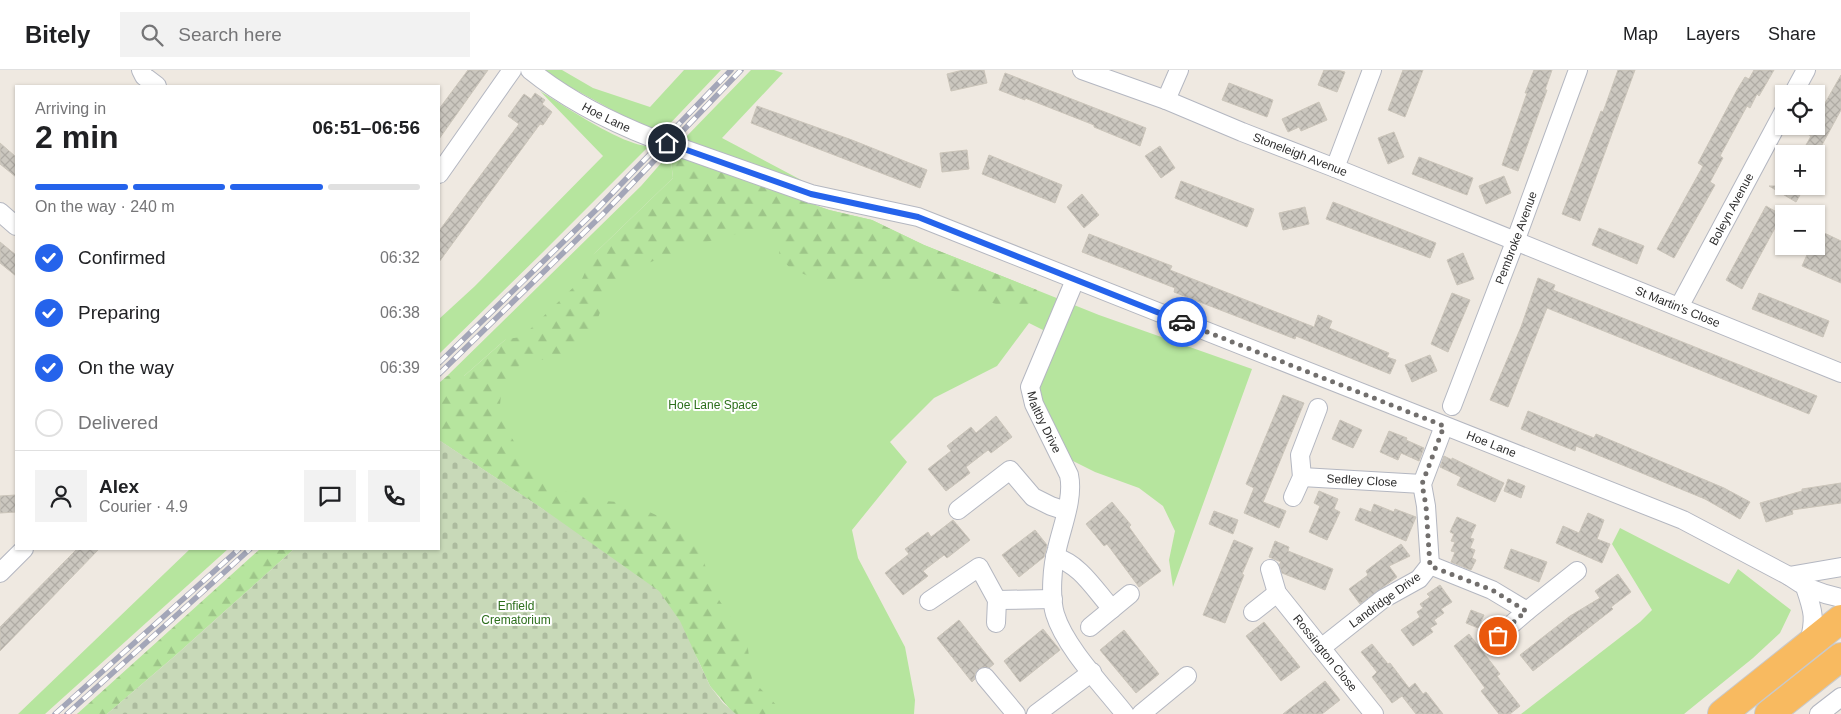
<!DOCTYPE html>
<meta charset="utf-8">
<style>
:root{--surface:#fff;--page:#f2f2f2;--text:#202124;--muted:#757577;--line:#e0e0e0;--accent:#2563eb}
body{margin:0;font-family:Helvetica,sans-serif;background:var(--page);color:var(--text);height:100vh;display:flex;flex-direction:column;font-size:19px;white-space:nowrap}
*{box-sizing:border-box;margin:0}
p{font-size:16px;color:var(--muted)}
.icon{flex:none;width:28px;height:28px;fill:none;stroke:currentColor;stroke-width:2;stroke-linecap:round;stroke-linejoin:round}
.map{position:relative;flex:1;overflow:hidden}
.details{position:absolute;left:15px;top:15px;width:425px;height:465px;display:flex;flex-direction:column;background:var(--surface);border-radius:0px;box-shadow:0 1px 4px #0004}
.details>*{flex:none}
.controls{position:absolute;left:1775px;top:15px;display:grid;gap:10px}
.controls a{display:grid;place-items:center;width:50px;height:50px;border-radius:0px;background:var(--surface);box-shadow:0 1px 4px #0004;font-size:25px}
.pin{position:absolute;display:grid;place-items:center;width:42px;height:42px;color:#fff;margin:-21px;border:2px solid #fff;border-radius:50%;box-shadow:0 1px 5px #0007}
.courier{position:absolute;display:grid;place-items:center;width:50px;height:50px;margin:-25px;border:4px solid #2563eb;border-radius:50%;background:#fff;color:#222;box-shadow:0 1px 6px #0007}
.overview em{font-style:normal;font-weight:700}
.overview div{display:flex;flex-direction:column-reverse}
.overview{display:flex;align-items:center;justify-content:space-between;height:85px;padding:0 20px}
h1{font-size:32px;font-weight:700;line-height:38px}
.bar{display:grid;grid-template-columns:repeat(4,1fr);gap:8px 5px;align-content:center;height:60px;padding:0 20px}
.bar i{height:6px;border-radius:4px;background:var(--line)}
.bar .active{background:var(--accent)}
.bar p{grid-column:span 4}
.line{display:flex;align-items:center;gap:12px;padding:0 20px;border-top:1px solid var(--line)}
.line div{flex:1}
.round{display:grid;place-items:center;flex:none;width:52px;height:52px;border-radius:0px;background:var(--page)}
ol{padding:0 20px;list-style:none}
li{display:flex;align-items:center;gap:15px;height:55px}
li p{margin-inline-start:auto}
li .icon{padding:5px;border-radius:50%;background:var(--accent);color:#fff;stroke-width:4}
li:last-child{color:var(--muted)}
li i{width:28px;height:28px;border:2px solid var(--line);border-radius:50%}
header{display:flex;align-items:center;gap:30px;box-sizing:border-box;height:70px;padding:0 25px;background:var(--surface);border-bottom:1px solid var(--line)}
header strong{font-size:24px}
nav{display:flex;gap:28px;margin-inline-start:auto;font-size:18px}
.search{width:350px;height:45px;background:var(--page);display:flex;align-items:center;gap:12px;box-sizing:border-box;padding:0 18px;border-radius:0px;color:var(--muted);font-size:19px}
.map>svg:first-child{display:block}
</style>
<header>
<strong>Bitely</strong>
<div class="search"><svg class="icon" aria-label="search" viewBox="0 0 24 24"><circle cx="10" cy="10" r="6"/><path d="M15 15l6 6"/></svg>Search here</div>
<nav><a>Map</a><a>Layers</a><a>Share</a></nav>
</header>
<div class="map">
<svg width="1841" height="644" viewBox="0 0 1841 644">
<defs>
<pattern id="forest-firs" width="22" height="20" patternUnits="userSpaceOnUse" patternTransform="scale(1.25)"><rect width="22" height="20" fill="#b6e59e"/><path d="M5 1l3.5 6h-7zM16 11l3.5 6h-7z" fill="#9dc588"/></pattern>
<pattern id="cemetery-stones" width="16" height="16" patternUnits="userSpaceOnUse" patternTransform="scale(1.25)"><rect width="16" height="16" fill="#c8d9b8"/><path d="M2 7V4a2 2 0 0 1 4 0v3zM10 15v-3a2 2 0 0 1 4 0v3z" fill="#acbb9e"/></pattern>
<pattern id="building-cross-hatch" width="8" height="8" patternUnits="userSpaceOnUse" patternTransform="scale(1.25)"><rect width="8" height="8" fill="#cbc7bf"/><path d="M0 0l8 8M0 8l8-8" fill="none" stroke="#afaba4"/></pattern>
</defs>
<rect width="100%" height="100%" fill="#efe9e1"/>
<path fill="#b6e59e" d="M543,0H562L593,18L650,37L684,0H721L662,62L629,49L548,5Z
M751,0H774L783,3L722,68L803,111L683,70Z
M540,21C563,35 623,76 649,76L543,182L439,284V249L475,216L603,86Z
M670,83L673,108L593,185L700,95L829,140L872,150L924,175L1099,245L1252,299L1173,517L1169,490L1175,461L1163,436L1139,418L1095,402L1067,388L1036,319L1043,260L1029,253L997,296L934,328L890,372L907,392L852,460L858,488L905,577L915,630L914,644H736L693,582L543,439L439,370L506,269L464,306H447L641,116Z
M1620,458L1729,514L1738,499L1791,540L1780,563L1753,588L1684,644H1521L1640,552L1652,540L1612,474Z
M190,479H228L45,644H18Z"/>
<path fill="url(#forest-firs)" d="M670,83L829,140L872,150L924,175L1037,220L1030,240L1006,237L919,211L883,209L847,212L815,209L790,198L779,186L780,173L778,165L769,160H751L695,175L630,200L616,213L603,234L594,259L584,272L570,283L520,295L502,314L500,335L507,360L526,391L551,417L592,430L630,433L671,452L697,472L715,524L747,571L752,610L785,644H734L710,616L680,551L659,521L543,439L439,370V313L447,306H464L506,269L522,267L582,209L593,185L673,108Z
M260,479H294L176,585L107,644H77Z"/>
<path fill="url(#cemetery-stones)" d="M439,370L543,439L659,521L680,551L710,616L723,633L736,644H107L176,585L294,479H439Z"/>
<path fill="url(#building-cross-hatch)" stroke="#cbc5ba" d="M468,0H488L439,69V39Z
M963,0H984L987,13L951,21L947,4Z
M1324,0H1337L1345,2L1337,22L1318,15Z
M1403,0H1423L1405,47L1388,40Z
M1534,0H1552L1545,20H1547L1518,101L1502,95L1527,23H1525Z
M1618,0H1635L1580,151L1562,144L1601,41L1603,42Z
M1754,0H1774L1759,26L1757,24L1750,38L1747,36L1720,86L1723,88L1710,112L1715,115L1674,188L1657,179L1703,96L1698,93L1737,20L1745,7L1749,9Z
M1005,3L1146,58L1140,76L1094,57V55L1025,28V30L999,20Z
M1841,5V40L1817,84H1801L1811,66L1793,56H1816V49Z
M1229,13L1273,30L1267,47L1222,30Z
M535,23L545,30L542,34L552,42L543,55L540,54L439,192V161L519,54L508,46L524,24L531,29Z
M1319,32L1327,50L1301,61L1299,57L1288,62L1282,49Z
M757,36L852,70L927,100L920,118L751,53Z
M1394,62L1404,87L1388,94L1378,68Z
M0,73L16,87V107L0,94Z
M1160,76L1175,98L1161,108L1145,86Z
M967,80L969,99L942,102L940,83Z
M989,85L1062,115L1055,133L982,104Z
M1419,87L1473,108L1467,125L1412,104Z
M1504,106L1511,123L1486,134L1479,116Z
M1181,111L1254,139L1247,157L1175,128Z
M1769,116H1805L1796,132Z
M1082,124L1099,145L1084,158L1067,137Z
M1333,132L1436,173L1430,188L1326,149Z
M1766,136L1782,145L1742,219L1726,210Z
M1305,137L1309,154L1283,160L1279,143Z
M1599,158L1644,176L1637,194L1592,175Z
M1816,159L1841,171V213L1802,196L1811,176H1816Z
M1089,164L1172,196L1170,200L1314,257L1318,245L1332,251L1329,258L1389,283L1387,287L1396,290L1390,304L1296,266L1295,269L1174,222L1175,218L1082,182Z
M0,172L16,185V206L0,193Z
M1463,183L1474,209L1457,215L1447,190Z
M1538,208L1555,215L1553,220L1817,326L1809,344L1547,238L1508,337L1490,330L1521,257Z
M1452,223L1470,230L1448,282L1431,274Z
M1759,223L1829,251L1823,267L1752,239Z
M1430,285L1437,301L1412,312L1405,295Z
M1283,325L1304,333L1263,432L1286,441L1279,458L1244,443L1254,418L1246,414Z
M1528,341L1594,368L1596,364L1724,418L1750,432L1740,449L1705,429L1576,376L1575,381L1521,359Z
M996,346L1012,367L991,383L988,380L966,397L970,403L946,421L928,399L951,381L947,376L971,357L976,363Z
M1340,350L1362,360L1353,378L1332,369Z
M1389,361L1407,368L1406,370L1424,378L1419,391L1401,383L1398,390L1380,382Z
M1444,386L1452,390V388L1504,413L1495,432L1457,415L1461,407L1440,397Z
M1508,409L1525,416L1521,428L1504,421Z
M1841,413V433L1792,440L1793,444L1766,452L1760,433L1802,421V419Z
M1319,421L1338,429L1334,439L1340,442L1327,470L1309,462L1320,436L1314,433Z
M16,425V442L0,443V426Z
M1112,432L1131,455L1129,457L1161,501L1139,517L1107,474L1104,476L1086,454Z
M1374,434L1394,442L1395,439L1416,447L1406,471L1355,450L1360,438L1371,442Z
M1214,441L1238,450L1233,464L1209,454Z
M1588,443L1604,450L1597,469L1610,474L1602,493L1556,473L1563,456L1579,463Z
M1457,447L1476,455L1470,468L1474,469L1470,478L1475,480L1472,488L1476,490L1471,500L1451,492L1455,482L1451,481L1455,472L1451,471L1454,464L1450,462Z
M953,450L970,470L947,488L944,485L923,501L928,506L903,525L885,503L909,484L905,479L928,462L931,467Z
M1035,460L1047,475L1044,487L1019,507L1002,485Z
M1234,470L1253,478L1242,504L1244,505L1225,553L1203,545Z
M1275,471L1289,477L1288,481L1333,499L1325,520L1282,503L1279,495L1281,492L1269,487Z
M1401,474L1410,486L1389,496L1397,507L1360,534L1349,519L1368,505L1366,501Z
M77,479H99L0,581V557Z
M1511,479L1547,492L1539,512L1504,498Z
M1618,504L1631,522L1611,537L1613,539L1533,601L1520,585L1570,546L1600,528L1595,521Z
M1440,515L1452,532L1441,539L1444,543L1434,550L1437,554L1430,558L1433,562L1413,576L1401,560L1420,547L1417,542L1423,538L1420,534L1430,527L1427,524Z
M1471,540L1484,545L1478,558L1466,553Z
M959,550L994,594L989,598L984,597L979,599L975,604V609L972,612L937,568Z
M1264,552L1300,597L1281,611L1246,566Z
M1043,559L1060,580L1020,612L1004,591Z
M1124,560L1159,604L1136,623L1100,580Z
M1469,564L1500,604L1497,606L1520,636L1510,644H1499L1481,621L1485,618L1454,576Z
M1372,574L1388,594L1390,593L1409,618L1415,613L1423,624L1426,622L1443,644H1416L1402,626L1392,633L1372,607L1377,602L1361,582Z
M1325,611L1340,630L1322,644H1283Z"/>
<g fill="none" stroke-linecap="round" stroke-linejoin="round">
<g stroke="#b4b7c1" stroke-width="20">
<g id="minor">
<path d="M141,0L144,6L157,16"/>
<path id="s1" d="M530,0C567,30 609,51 652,68"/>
<path id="s2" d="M1082,0L1166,30L1242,62L1335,98L1841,303"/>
<path d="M1793,24L1806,0"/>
<path d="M1166,30L1179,0"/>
<path id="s3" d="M681,78L811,124L918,147L1683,450L1789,506C1805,518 1821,524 1841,528"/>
<path d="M1335,98L1372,0"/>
<path d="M439,104L512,0"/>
<path d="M0,142L16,156"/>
<path id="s4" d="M1075,210L1030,317L1034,334L1069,405C1074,428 1062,456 1057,479C1052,496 1050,527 1055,544C1065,577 1103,616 1125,644"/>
<path id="s5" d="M1679,237L1784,41"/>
<path id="s6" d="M1452,336L1515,172L1578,0"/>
<path id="s7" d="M1302,407L1422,414"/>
<path d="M1293,427L1302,407L1300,385L1318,338"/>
<path d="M958,440L1010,400L1033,427L1051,436L1066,441"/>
<path d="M1055,487C1080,494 1095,520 1112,539"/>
<path d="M1430,495L1492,520L1527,541"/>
<path id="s8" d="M1270,499L1277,523L1374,644"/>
<path d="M0,503L24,479"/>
<path d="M1789,506L1841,497"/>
<path d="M1805,517C1814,543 1815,548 1809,574"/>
<path d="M997,530L1053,529"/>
<path d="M929,531L979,497L997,530L996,553"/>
<path d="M1253,542L1277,523"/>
<path d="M1090,557L1130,524"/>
<path d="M1498,566L1527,541L1577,501"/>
<path d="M1321,578L1383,529L1419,509L1430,495L1426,436L1422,414L1444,356"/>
<path d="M985,607L1016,644"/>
<path d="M1036,644L1092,602"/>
<path d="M1141,644L1187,606"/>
<path d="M1819,644L1841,627"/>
</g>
</g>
<g stroke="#c9c9c9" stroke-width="30">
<path id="trunk" d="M1722,644L1841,549
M1769,644L1841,587"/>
</g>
<use href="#minor" stroke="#fff" stroke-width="18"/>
<use href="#trunk" stroke="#f8ba60" stroke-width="28"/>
<g stroke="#a3a6b8" stroke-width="5.5">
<path id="rail" d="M439,293L598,138L731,0
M439,304L603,144L741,0
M55,644L239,479
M67,644L250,479"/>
</g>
<use href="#rail" stroke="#fff" stroke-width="4" stroke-dasharray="11" stroke-linecap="butt"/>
<g stroke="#b4b7c1" stroke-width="20" stroke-linecap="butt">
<path id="minor-bridge" d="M652,68L681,78"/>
</g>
<use href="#minor-bridge" stroke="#fff" stroke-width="18"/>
</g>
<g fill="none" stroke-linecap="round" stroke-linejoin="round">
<path stroke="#726f6d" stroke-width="5" stroke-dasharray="0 9" d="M1182,252L1444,356L1422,414L1426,436L1430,496L1492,520L1526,541L1498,566"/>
<path stroke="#2563eb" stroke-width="6" d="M667,73L811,124L918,147L1182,252"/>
</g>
<g text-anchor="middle" stroke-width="4" stroke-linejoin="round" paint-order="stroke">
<g font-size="12" fill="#2e2e2e" stroke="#fff">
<text dy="4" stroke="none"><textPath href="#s1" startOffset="90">Hoe Lane</textPath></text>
<text dy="4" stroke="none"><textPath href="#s2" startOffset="234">Stoneleigh Avenue</textPath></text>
<text dy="4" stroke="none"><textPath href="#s5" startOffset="111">Boleyn Avenue</textPath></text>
<text dy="4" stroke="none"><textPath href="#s6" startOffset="180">Pembroke Avenue</textPath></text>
<text dy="4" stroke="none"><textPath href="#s2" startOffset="641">St Martin's Close</textPath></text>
<text dy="4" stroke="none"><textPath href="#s4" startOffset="154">Maltby Drive</textPath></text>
<text dy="4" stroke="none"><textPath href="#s3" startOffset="864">Hoe Lane</textPath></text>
<text dy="4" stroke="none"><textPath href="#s7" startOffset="60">Sedley Close</textPath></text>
<text transform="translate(1385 530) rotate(-36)" y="4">Landridge Drive</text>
<text dy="4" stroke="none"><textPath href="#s8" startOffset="102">Rossington Close</textPath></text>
</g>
<g font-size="12" fill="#2c6e1b" stroke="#fff">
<text x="713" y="339">Hoe Lane Space</text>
<text x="516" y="540">Enfield<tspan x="516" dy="14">Crematorium</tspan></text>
</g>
</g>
</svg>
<div class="controls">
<a><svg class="icon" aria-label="locate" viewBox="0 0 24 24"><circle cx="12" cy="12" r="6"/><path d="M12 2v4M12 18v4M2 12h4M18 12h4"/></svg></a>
<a>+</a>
<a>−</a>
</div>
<div class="pin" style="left:1498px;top:566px;background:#ea580c"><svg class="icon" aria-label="bag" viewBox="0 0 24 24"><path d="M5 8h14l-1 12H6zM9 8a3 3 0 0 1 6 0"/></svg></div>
<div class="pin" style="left:667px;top:73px;background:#1f2937"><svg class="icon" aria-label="home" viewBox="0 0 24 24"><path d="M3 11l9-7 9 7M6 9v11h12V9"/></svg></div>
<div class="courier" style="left:1182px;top:252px"><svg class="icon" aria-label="car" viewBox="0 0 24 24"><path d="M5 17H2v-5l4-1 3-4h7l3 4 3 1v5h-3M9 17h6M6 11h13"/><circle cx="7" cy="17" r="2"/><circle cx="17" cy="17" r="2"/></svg></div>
<section class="details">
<div class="overview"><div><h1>2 min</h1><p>Arriving in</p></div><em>06:51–06:56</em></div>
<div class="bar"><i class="active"></i><i class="active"></i><i class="active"></i><i></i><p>On the way · 240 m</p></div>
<ol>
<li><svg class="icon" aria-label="check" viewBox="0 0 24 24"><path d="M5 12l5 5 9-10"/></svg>Confirmed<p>06:32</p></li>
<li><svg class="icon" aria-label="check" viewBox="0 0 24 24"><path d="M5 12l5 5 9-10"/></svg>Preparing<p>06:38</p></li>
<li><svg class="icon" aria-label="check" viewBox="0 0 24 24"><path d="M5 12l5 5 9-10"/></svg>On the way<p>06:39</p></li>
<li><i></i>Delivered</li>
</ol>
<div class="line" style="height:90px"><a class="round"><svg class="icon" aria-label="person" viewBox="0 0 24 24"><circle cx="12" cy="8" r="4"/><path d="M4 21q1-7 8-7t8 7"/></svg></a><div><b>Alex</b><p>Courier · 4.9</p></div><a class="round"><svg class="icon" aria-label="chat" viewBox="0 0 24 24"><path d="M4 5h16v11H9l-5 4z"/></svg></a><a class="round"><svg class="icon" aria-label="phone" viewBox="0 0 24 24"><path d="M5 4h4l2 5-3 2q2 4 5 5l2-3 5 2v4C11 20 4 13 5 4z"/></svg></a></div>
</section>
</div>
